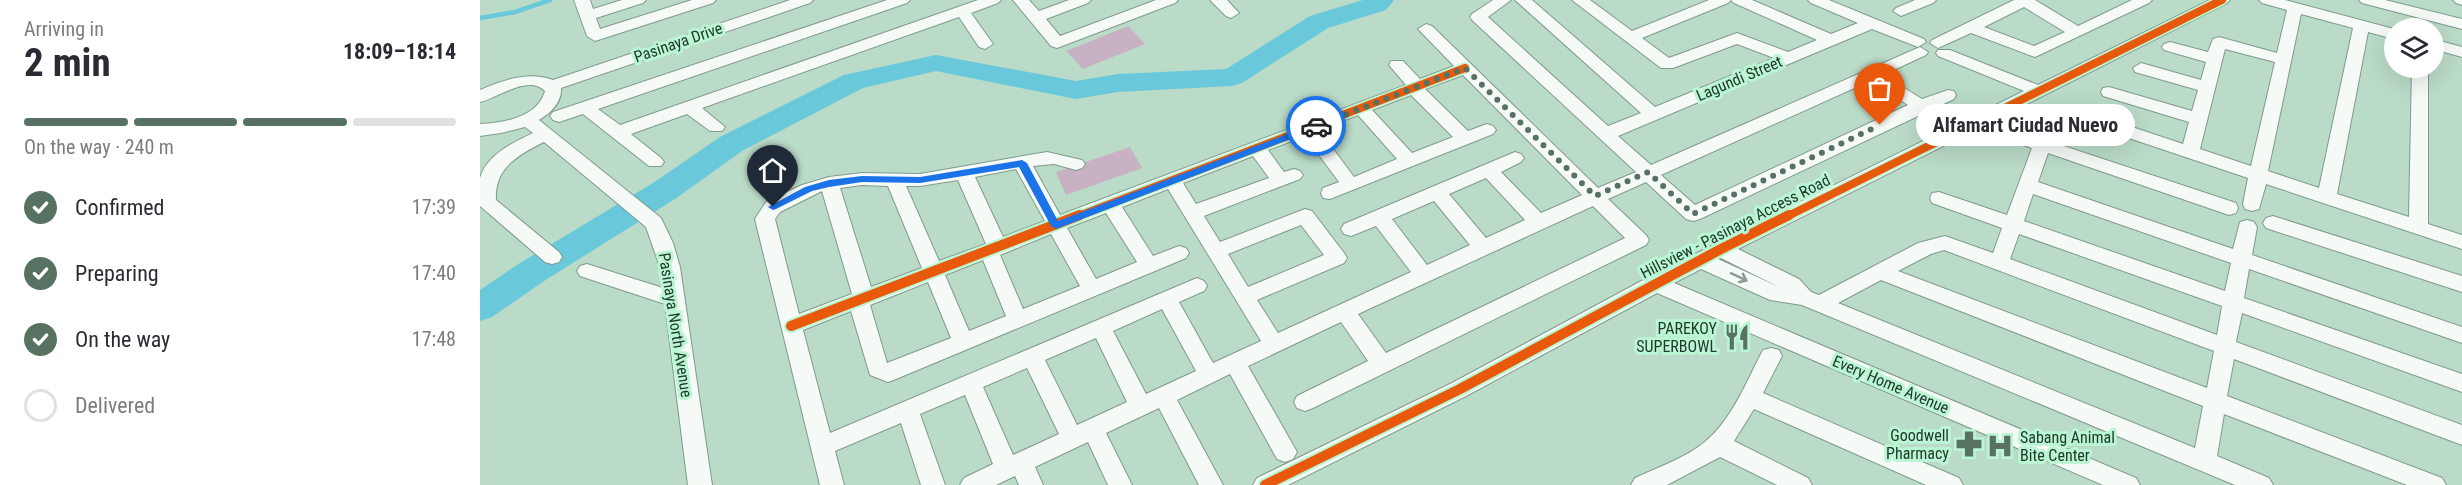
<!DOCTYPE html>
<meta charset="utf-8">
<style>
:root{--surface:#fff;--page:#f2f2f3;--text:#2b2b33;--muted:#7c7c81;--line:#e1e1e2;--accent:#577263}
body{margin:0;font-family:"Roboto Condensed",sans-serif;background:var(--page);color:var(--text);height:100vh;display:flex;flex-direction:column;font-size:22px;white-space:nowrap}
*{box-sizing:border-box;margin:0}
p{font-size:20px;color:var(--muted)}
.icon{flex:none;width:33px;height:33px;fill:none;stroke:currentColor;stroke-width:2;stroke-linecap:round;stroke-linejoin:round}
.map{position:relative;flex:1;overflow:hidden}
.sheet{display:flex;flex-direction:column;background:var(--surface);width:480px}
.sheet>*{flex:none}
.controls{position:absolute;left:1904px;top:18px;display:grid;gap:12px}
.controls a{display:grid;place-items:center;width:60px;height:60px;border-radius:50%;background:var(--surface);box-shadow:0 6px 24px #0002;font-size:30px}
.pin{position:absolute;display:grid;place-items:center;width:51px;height:51px;color:#fff;margin:-62px -26px;border-radius:50% 50% 50% 0;rotate:-45deg;box-shadow:0 0 6px #0007}
.pin .icon{rotate:45deg}
.courier{position:absolute;display:grid;place-items:center;width:60px;height:60px;margin:-30px;border:4px solid #1a73e8;border-radius:50%;background:#fff;color:#222;box-shadow:0 2px 8px #0007}
.bubble{position:absolute;height:42px;border-radius:21px;background:var(--surface);box-shadow:0 6px 24px #0002;font-size:20px;font-weight:700;line-height:42px;text-align:center}
.head em{font-style:normal;font-weight:700}
.head div{display:flex;flex-direction:column-reverse}
.head{display:flex;align-items:center;justify-content:space-between;height:102px;padding:0 24px}
h1{font-size:39px;font-weight:700;line-height:45px}
.bar{display:grid;grid-template-columns:repeat(4,1fr);gap:9px 6px;align-content:center;height:72px;padding:0 24px}
.bar i{height:8px;border-radius:4px;background:var(--line)}
.bar .current{background:var(--accent)}
.bar p{grid-column:span 4}
ol{padding:0 24px;list-style:none}
li{display:flex;align-items:center;gap:18px;height:66px}
li p{margin-inline-start:auto}
li .icon{padding:6px;border-radius:50%;background:var(--accent);color:#fff;stroke-width:4}
li:last-child{color:var(--muted)}
li i{width:33px;height:33px;border:3px solid var(--line);border-radius:50%}
main{display:flex;flex:1;min-height:0}
.map>svg:first-child{display:block}
</style>
<main>
<section class="sheet">
<div class="head"><div><h1>2 min</h1><p>Arriving in</p></div><em>18:09–18:14</em></div>
<div class="bar"><i class="current"></i><i class="current"></i><i class="current"></i><i></i><p>On the way · 240 m</p></div>
<ol>
<li><svg class="icon" aria-label="check" viewBox="0 0 24 24"><path d="M5 12l5 5 9-10"/></svg>Confirmed<p>17:39</p></li>
<li><svg class="icon" aria-label="check" viewBox="0 0 24 24"><path d="M5 12l5 5 9-10"/></svg>Preparing<p>17:40</p></li>
<li><svg class="icon" aria-label="check" viewBox="0 0 24 24"><path d="M5 12l5 5 9-10"/></svg>On the way<p>17:48</p></li>
<li><i></i>Delivered</li>
</ol>
</section>
<div class="map">
<svg width="1982" height="485" viewBox="0 0 1982 485">
<rect width="100%" height="100%" fill="#badbc8"/>
<path fill="#c8b1c2" d="M648,26L665,44L603,69L586,51Z
M650,147L662,168L586,195L576,172Z"/>
<g fill="none" stroke-linecap="round" stroke-linejoin="round">
<path stroke="#69c8da" stroke-width="4.5" d="M0,18L35,12L70,0"/>
<path fill="#69c8da" fill-rule="evenodd" d="M883,0H914L906,10L848,28L762,83L752,86L638,92L596,99L456,71L383,88L262,151L195,199L64,281L12,317L0,321V290L40,263L173,183L240,137L364,75L456,55L596,81L638,74L746,69L830,16Z"/>
<g stroke="#809a8c" stroke-width="2">
<path id="minor" d="M94,0H110L113,9L142,0H166L163,3L116,18L120,29L212,0H236L233,3L115,41L107,36Z
M310,0H333L330,3L81,88C82,102 71,113 59,120L181,218L193,243L200,267L232,485H208L185,304L100,276L97,271L100,266L107,264L183,288L180,267L166,227L64,142C38,155 14,168 16,200L79,252L82,257L79,262L72,264L65,262L0,206C0,197 0,186 0,178C6,155 34,142 53,133L45,127L21,133L0,136V124C24,123 58,117 65,91C48,74 18,98 0,102V90C23,80 48,71 73,80Z
M407,0H430L427,3L118,109L140,125L498,0H521L518,3L491,13L513,44L505,49L499,47L479,17L222,108L245,127L242,131H230L207,114L151,134L181,158L184,162L181,166H169L103,114L79,122L73,120L70,116L73,112Z
M533,0H549L559,11L589,0H611L608,3L566,19L580,36L676,0H698L695,3L577,48L571,46Z
M730,0H747L759,13L751,18L746,16Z
M1013,0H1031L1008,17L1128,126L1161,113L1035,0H1052L1175,107L1294,58L1257,44L1193,68H1181L1092,0H1110L1152,31L1229,0H1251L1248,3L1162,38L1189,58L1257,33L1308,52L1337,40L1254,3L1251,0H1272L1351,34L1378,23L1331,3L1328,0H1349L1444,39L1446,42L1438,47L1392,29L1138,136L1171,165L1440,47L1448,52L1446,55L1403,75L1442,99L1468,90L1474,91L1476,95L1474,99L1220,219L1213,221L1206,219L1166,182L1128,199L1166,235L1169,240L1166,245L833,408L825,411L817,408L814,402L817,396L888,361L861,322L768,366L813,445L817,452L813,459L805,462L797,459L750,374L697,400L743,485H719L679,408L626,433L652,485H628L608,442L555,467L563,485H539L535,476L516,485H480L484,478L513,464L485,395L440,414L465,485H441L421,423L355,451L364,485H340L275,219L286,202L322,185L349,177L382,173L440,174L567,152L602,160L605,164L602,168L596,170L574,164L553,166L580,215L926,85L909,65L911,61H923L940,79L974,66L938,29L946,24L952,26L1118,188L1156,172L992,20L990,17L992,14ZM983,75L1102,195L1061,213L1021,172L1041,162L1044,158L1041,154L1035,152L864,224L861,229L864,234L871,236L896,226L931,272L798,333L777,300L864,263L867,258L864,253L832,211L825,209L740,242L724,216L820,179L823,175L820,171L814,169L804,172L788,150L825,136L859,182L843,188L841,193L843,198L850,199L1013,134L1016,130L1013,126L1007,124L988,131L945,89ZM1390,81L1428,105L1215,205L1181,175ZM931,95L973,137L932,153L892,110ZM878,115L917,159L874,177L839,130ZM773,156L789,178L716,204L703,183ZM536,169L565,221L523,237L495,177ZM1006,178L1045,220L1006,238L969,194ZM478,180L506,244L459,261L426,186H440ZM382,185L408,186L442,268L391,287L360,188ZM688,189L781,341L733,363L699,302L724,291L727,286L724,281L717,278L350,433L323,330L371,311L390,375L408,382L416,379L706,258L709,253L706,248L699,246L673,256L642,207ZM342,191L372,294L319,314L295,219L300,212ZM954,201L990,245L947,265L912,219ZM1113,206L1145,238L906,353L878,314ZM626,213L657,262L616,279L587,228ZM821,225L844,255L768,287L748,254ZM571,234L600,286L543,309L520,255ZM503,260L526,316L489,331L465,275ZM448,282L471,338L407,363L390,305ZM682,309L716,371L666,394L633,331ZM616,338L647,402L597,425L565,360ZM547,368L579,434L533,455L503,387Z
M1435,0H1456L1453,3L1421,16L1413,11L1416,8Z
M1534,0H1555L1598,26L1652,0H1672L1669,3L1555,57L1491,33L1458,48L1450,43L1452,40ZM1544,7L1585,32L1554,46L1504,27Z
M1730,0H1750L1747,3L1511,122L1756,203L1758,208L1756,213L1749,215L1568,153L1558,182L1753,249L1760,222L1767,220L1774,222L1777,227L1772,255L1982,327V343L1769,269L1764,298L1982,374V392L1762,313L1756,342L1982,425V445L1754,359L1747,396L1962,478L1966,485H1927L1744,414L1737,456L1789,478L1793,485H1755L1322,305L1290,300L1221,269L1194,283L1656,478L1660,485H1623L1177,293L988,395L808,485H773L777,478L972,383L1167,278L1544,91L1458,56L1456,53L1458,50H1470L1558,85ZM1497,129L1552,148L1527,215L1459,192L1452,193L1450,198L1452,203L1522,228L1513,253L1465,236L1438,243L1339,295L1331,292L1319,279L1258,249ZM1553,194L1751,263L1745,291L1544,221ZM1539,234L1742,306L1737,335L1530,259ZM1464,250L1734,351L1727,388L1418,271L1451,254ZM1241,258L1301,288L1238,259ZM1401,280L1723,406L1715,448L1358,303Z
M1779,0H1805L1914,29V39L1888,32L1857,194L1929,217L1932,68H1948V224L1982,235V249L1786,184L1779,209L1772,211L1765,209L1763,204L1768,178L1604,123L1601,119L1604,115L1610,113L1703,144L1709,122L1623,96L1621,92L1623,88L1629,87L1712,111L1718,90L1655,72L1653,68L1661,63L1721,80L1726,62L1684,50L1682,47L1684,44L1690,42L1728,52L1733,39L1739,37L1797,53L1807,10L1782,3ZM1821,14L1873,28L1839,188L1788,171ZM1745,49L1795,62L1771,166L1720,149Z
M1879,0H1905L1982,19V29L1882,3Z
M1973,0H1982V5L1976,3Z
M1953,39L1982,47V57L1953,49Z
M1793,216L1982,276V292L1786,228L1783,223L1786,218Z
M1291,348L1299,350L1302,356L1283,393L1479,478L1483,485H1446L1274,409L1254,441L1328,478L1332,485H1297L1240,457L1187,485H1151L1155,478C1178,467 1206,458 1226,441C1253,418 1267,380 1283,350Z"/>
</g>
<use href="#minor" fill="#f5faf7" fill-rule="evenodd"/>
<g stroke="#baf6d3" stroke-width="11">
<path id="cycleway-far1" d="M596,217L985,68
M1306,217L1742,0"/>
</g>
<g stroke="#baf6d3" stroke-width="14">
<path id="cycleway" d="M311,326L600,215
M785,485L980,389L1241,249L1309,215"/>
</g>
<use href="#cycleway-far1" stroke="#e8590c" stroke-width="8"/>
<use href="#cycleway" stroke="#e8590c" stroke-width="10"/>
</g>
<defs><path id="oneway-shaft" d="M-6 0H5M1.5-3L5.5 0L1.5 3" fill="none" stroke-width="1.6" stroke-linecap="round" stroke-linejoin="round" transform="scale(1.5)"/></defs>
<use stroke="#8b9a92" href="#oneway-shaft" transform="translate(1259 277) rotate(25)"/>
<path fill="#1a73e8" d="M836,123L841,126L839,128L576,229L571,226L539,167L440,183L382,182L349,187L332,191L296,209L293,210L288,207L325,187L349,180L382,176L440,177L542,160L547,163L578,221Z"/>
<g fill="none" stroke-linecap="round" stroke-linejoin="round">
<path stroke="#577263" stroke-width="6" stroke-dasharray="0 10.8" d="M836,126L985,68L1115,196L1168,172L1213,214L1400,125"/>
</g>
<defs>
<g id="restaurant-bare" transform="scale(2.07)"><path d="M-5-6h1v4h1v-4h1v4h1v-4h1v5L-1.5 .5V6h-2V.5L-5-1ZM5-6V6H3V1.5H1.5Q1.5-4 5-6Z" fill="#577263" stroke="#baf6d3" stroke-width="2.5" paint-order="stroke"/></g>
<g id="pharmacy-bare" transform="scale(2.07)"><path d="M-2-6h4v4h4v4h-4v4h-4v-4h-4v-4h4Z" fill="#577263" stroke="#baf6d3" stroke-width="2.5" paint-order="stroke"/></g>
<g id="hospital-bare" transform="scale(2.07)"><path d="M-5-5h3v3.5h4V-5h3V5h-3V1.5h-4V5h-3Z" fill="#577263" stroke="#baf6d3" stroke-width="2.5" paint-order="stroke"/></g>
</defs>
<g fill-rule="evenodd">
<use href="#restaurant-bare" x="1257" y="337"/>
<use href="#pharmacy-bare" x="1489" y="444"/>
<use href="#hospital-bare" x="1520" y="446"/>
</g>
<g text-anchor="middle" stroke-width="6" stroke-linejoin="round" paint-order="stroke">
<g font-size="16" fill="#21392c" stroke="#baf6d3">
<text transform="translate(198 42) rotate(-19)" y="6">Pasinaya Drive</text>
<text transform="translate(1259 78) rotate(-23)" y="6">Lagundi Street</text>
<text transform="translate(1255 226) rotate(-27)" y="6">Hillsview - Pasinaya Access Road</text>
<text transform="translate(196 325) rotate(81)" y="6">Pasinaya North Avenue</text>
<text transform="translate(1411 384) rotate(23)" y="6">Every Home Avenue</text>
</g>
<g font-size="16" fill="#21392c" stroke="#baf6d3" text-anchor="end">
<text x="1237" y="334">PAREKOY<tspan x="1237" dy="18">SUPERBOWL</tspan></text>
<text x="1469" y="441">Goodwell<tspan x="1469" dy="18">Pharmacy</tspan></text>
<text x="1540" y="443" text-anchor="start">Sabang Animal<tspan x="1540" dy="18">Bite Center</tspan></text>
</g>
</g>
</svg>
<div class="controls">
<a><svg class="icon" aria-label="layers" viewBox="0 0 24 24"><path d="M12 4l9 5-9 5-9-5zM3 14l9 5 9-5"/></svg></a>
</div>
<div class="pin" style="left:1400px;top:125px;background:#ea580c"><svg class="icon" aria-label="bag" viewBox="0 0 24 24"><path d="M5 8h14l-1 12H6zM9 8a3 3 0 0 1 6 0"/></svg></div>
<div class="pin" style="left:293px;top:207px;background:#1f2937"><svg class="icon" aria-label="home" viewBox="0 0 24 24"><path d="M3 11l9-7 9 7M6 9v11h12V9"/></svg></div>
<div class="courier" style="left:836px;top:126px"><svg class="icon" aria-label="car" viewBox="0 0 24 24"><path d="M5 17H2v-5l4-1 3-4h7l3 4 3 1v5h-3M9 17h6M6 11h13"/><circle cx="7" cy="17" r="2"/><circle cx="17" cy="17" r="2"/></svg></div>
<div class="bubble" style="left:1436px;top:104px;width:219px">Alfamart Ciudad Nuevo</div>
</div>
</main>
